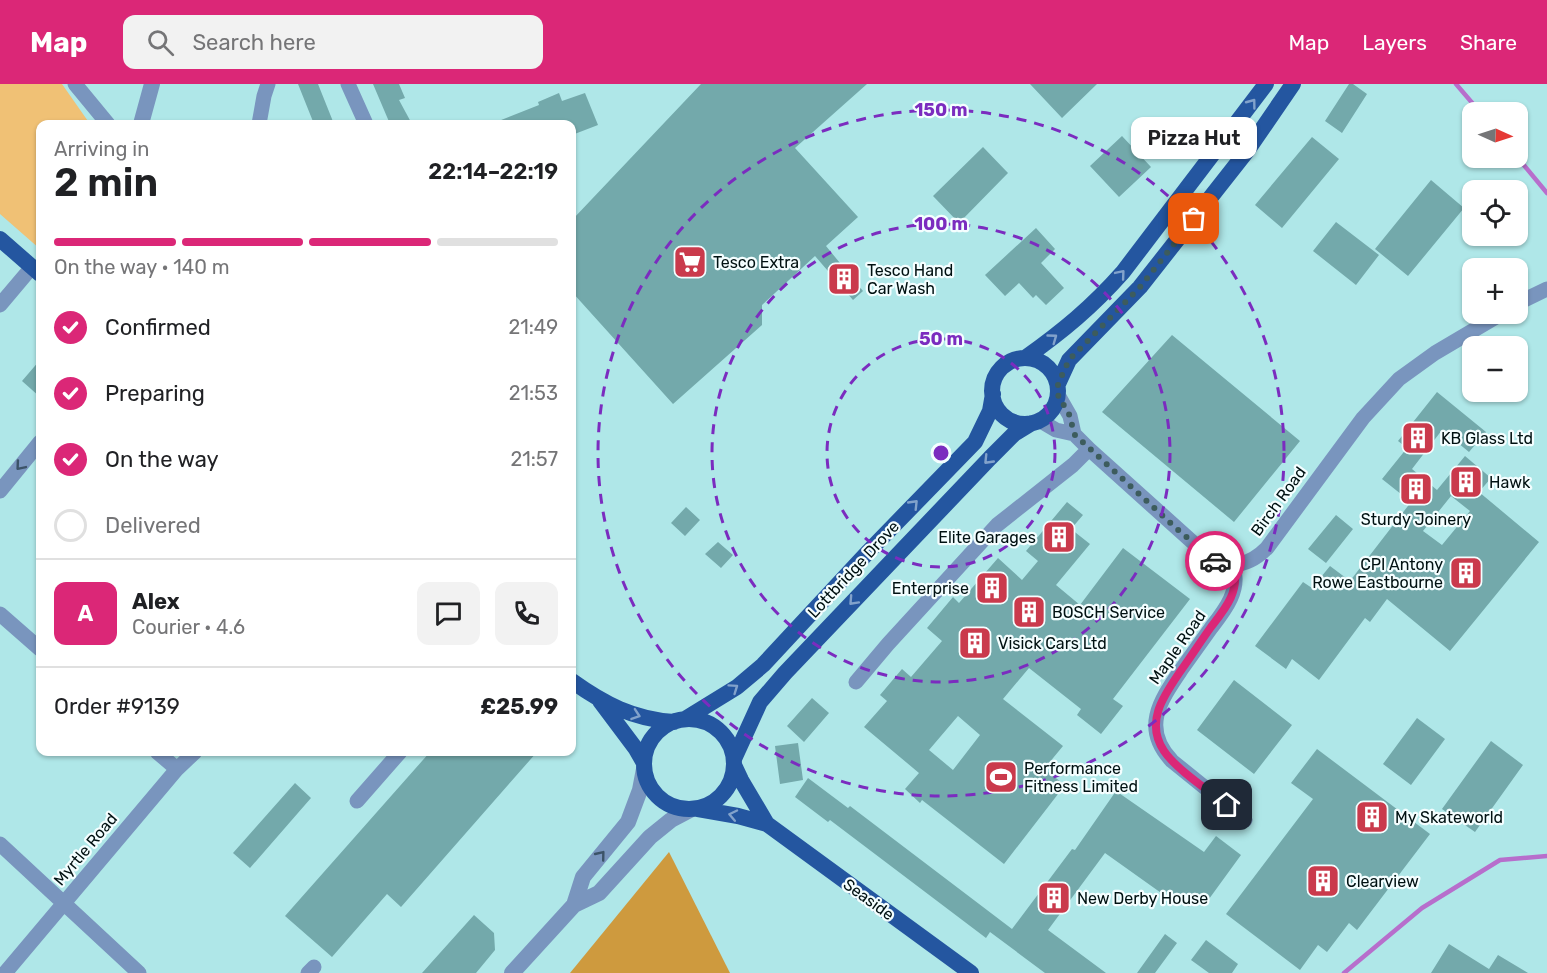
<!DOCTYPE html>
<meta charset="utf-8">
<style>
:root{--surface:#fff;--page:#f2f2f2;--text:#202124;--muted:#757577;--line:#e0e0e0;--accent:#db2777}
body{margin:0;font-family:Rubik,sans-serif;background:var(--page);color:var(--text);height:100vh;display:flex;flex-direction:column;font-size:22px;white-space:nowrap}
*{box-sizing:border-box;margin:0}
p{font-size:20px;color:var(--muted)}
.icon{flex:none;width:33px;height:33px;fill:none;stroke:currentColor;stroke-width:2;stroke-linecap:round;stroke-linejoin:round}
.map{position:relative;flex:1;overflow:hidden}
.sheet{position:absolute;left:36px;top:36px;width:540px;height:636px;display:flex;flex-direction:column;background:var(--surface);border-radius:12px;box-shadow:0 2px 4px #0004}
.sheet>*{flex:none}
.needle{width:39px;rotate:93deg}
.controls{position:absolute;left:1462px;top:18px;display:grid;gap:12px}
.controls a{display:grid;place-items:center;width:66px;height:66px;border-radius:12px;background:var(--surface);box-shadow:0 2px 4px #0004;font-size:30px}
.pin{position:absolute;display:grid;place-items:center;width:51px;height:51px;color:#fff;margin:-26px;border-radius:12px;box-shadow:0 3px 9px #0006}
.courier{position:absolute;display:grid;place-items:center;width:60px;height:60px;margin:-30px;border:4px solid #db2777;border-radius:50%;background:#fff;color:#222;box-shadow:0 2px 8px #0007}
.bubble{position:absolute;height:42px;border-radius:12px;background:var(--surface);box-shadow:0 2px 4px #0004;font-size:20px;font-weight:600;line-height:42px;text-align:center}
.headline em{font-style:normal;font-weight:600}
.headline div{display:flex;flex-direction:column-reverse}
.headline{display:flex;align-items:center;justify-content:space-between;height:102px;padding:0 18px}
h1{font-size:39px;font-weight:600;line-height:45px}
.bar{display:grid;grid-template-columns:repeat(4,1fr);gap:9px 6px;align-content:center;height:72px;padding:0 18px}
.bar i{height:8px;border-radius:4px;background:var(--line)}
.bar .selected{background:var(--accent)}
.bar p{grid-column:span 4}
.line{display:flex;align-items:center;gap:15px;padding:0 18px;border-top:2px solid var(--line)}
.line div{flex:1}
.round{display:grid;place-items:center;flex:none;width:63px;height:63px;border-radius:12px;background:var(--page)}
ol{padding:0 18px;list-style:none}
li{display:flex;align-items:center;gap:18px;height:66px}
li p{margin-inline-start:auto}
li .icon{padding:6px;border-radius:50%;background:var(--accent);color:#fff;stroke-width:4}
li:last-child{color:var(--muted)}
li i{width:33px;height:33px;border:3px solid var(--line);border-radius:50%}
header{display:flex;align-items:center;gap:36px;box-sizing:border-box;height:84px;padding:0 30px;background:var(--accent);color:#fff}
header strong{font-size:28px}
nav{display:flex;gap:33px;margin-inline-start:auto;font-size:21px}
.search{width:420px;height:54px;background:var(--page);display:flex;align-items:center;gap:15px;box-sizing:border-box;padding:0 21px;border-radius:12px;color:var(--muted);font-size:22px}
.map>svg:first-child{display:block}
</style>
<header>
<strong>Map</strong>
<div class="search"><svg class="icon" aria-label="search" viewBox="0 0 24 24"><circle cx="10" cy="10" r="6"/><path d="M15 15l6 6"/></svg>Search here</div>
<nav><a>Map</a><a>Layers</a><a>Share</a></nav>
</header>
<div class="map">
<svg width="1547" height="889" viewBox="0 0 1547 889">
<rect width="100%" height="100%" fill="#afe7e8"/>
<path fill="#f0c175" d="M0,0H62L90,40H40V165L0,130Z"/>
<path fill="#ce9a3e" d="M669,768L730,889H570Z"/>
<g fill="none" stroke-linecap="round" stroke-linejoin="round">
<path stroke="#b76ecc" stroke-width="4.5" d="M1456,0L1480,28
M1518,74L1547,109
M1344,889L1422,824L1500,776L1547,772"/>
</g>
<path fill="#73a9ab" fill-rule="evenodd" d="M298,0H318L334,40H314Z
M373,0H399L405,14L399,16L412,40H390Z
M701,0H867L795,64L858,133L826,162L863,207L853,216L815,172L762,221V241L673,320L572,208V148L573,135Z
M1030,0H1097L1062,34Z
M1349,0H1353L1367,10L1342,49L1325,37Z
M559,9L562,17L585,9L598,41L572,51V40H491L539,21L538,18Z
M1122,52L1151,83L1119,113L1090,82Z
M1312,53L1339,75L1282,144L1255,121Z
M983,63L1008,89L959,139L933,112Z
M1431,96L1464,124L1408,192L1375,165Z
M1336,138L1379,171L1356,201L1313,167Z
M1036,144L1055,165L1041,179L1064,204L1046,221L1036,211L1033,214L1019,199L1005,212L985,191Z
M1172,251L1300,357L1234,438L1102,328Z
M40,276V313L22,297Z
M1437,308L1486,348L1469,368L1442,346L1412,385L1437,406L1465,372L1491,394L1479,408L1539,458L1450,567L1387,515L1370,538L1365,534L1319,596L1292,575L1286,585L1255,562L1303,498L1312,504L1330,482L1350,497L1411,418L1382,395L1407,364L1398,357ZM1451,412L1470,427L1442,461L1423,447Z
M1067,418L1083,431L1071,445L1090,460L1056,501L1080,521L1123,464L1190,515L1113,615L1123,622L1101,650L1077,631L1081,625L1029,584L1003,615L1063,662L1044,685L1065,701L1004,780L922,716L920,719L905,705L919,689L864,643L887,617L880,611L902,585L911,593L942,557L927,544L953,513L959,519L998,474L1022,496L1038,477L1026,467ZM958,632L980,651L953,686L929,666Z
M686,423L700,436L685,452L671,439Z
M1336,431L1353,445L1326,479L1308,465Z
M718,458L733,471L721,484L705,470Z
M1234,596L1292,641L1254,690L1197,646Z
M812,614L829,629L804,658L787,642Z
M1417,634L1445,655L1411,701L1383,680Z
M1491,657L1523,681L1475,748L1442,725Z
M798,659L803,696L780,700L775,662Z
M1317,665L1430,750L1357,846L1349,839L1327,868L1318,861L1300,886L1226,830L1313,715L1291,699Z
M430,668H537L401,823L387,810L332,873L285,832Z
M808,694L848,724L850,722L1012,845L1072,765L1075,766L1116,707L1204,768L1216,752L1241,771L1209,815L1203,810L1198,817L1195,815L1189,823L1167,807L1164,811L1105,769L1048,846L1106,889H1045L990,848L986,854L830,736L828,738L795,713Z
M295,699L311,714L250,784L233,769Z
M474,831L494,849L495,866L476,889H422Z
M1165,850L1177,859L1155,889H1137Z
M1206,856L1238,880L1232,889H1209L1191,876Z
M1449,860L1489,885L1498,871L1528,889H1431Z"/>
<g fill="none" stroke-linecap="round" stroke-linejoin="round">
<path stroke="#7995be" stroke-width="15" d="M75,0L108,40
M348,0L366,40
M259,40L264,12L268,0
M1518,219L1547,205
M0,221L32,183
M1058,311L1070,332L1074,350L1089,365L1208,472C1230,486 1249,482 1267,464L1363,334L1399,295L1435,269L1501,230
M1039,336L1056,346L1074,350
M0,407L40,358
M1233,482C1241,506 1225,526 1211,544C1201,558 1191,572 1181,586C1160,617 1141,644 1172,677L1245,736
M0,530L40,565
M856,598L888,560L997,441L1073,381L1089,365
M157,668L177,685
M357,717L400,668
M0,760L139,889
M5,889L177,685L195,668
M308,889L314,883"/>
<path stroke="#7995be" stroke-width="16" d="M141,40L152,0
M574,821L583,793L628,738L640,706L644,685
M512,889L574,821L599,809L650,753L671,736L690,726"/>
<path stroke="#2456a0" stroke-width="16" d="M0,155L40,190
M1025,274C1063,247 1092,223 1123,188L1266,0
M992 307a33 33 0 1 1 66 0a33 33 0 1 1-66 0Z
M1058,300L1069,276L1140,203L1247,67L1293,0
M572,597C604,620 633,635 674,638
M600,617L636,665L644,679
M685,635L737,603L763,581L869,467L975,358L990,327L993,310
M644 680a45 45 0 1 1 90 0a45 45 0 1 1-90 0Z
M734,675L760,618L785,589L990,374L1014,350L1032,339
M734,681L741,696L767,740
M698,725L738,732L767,740L971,889"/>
</g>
<defs><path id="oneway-chevron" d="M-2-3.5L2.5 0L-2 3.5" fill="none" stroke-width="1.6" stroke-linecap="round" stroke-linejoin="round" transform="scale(1.5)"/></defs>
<g stroke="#82a2cb">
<use href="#oneway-chevron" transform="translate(1252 19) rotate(-53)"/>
<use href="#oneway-chevron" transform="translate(1121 190) rotate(-50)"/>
<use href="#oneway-chevron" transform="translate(1053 254) rotate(-36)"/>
<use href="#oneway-chevron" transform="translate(988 376) rotate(134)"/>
<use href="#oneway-chevron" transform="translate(914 420) rotate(-46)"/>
<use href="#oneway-chevron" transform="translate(853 517) rotate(133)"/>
<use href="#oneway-chevron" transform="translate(734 604) rotate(-35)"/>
<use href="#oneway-chevron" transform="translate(636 631) rotate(19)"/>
<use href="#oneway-chevron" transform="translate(733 731) rotate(-168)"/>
</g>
<g stroke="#3c5368">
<use href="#oneway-chevron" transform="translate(20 382) rotate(130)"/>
<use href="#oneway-chevron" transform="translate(601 771) rotate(-51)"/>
</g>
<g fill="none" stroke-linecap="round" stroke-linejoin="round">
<path stroke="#3d5c5d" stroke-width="6" stroke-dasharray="0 10.8" d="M1194,135L1140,203L1069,276L1058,300V311L1070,332L1074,350L1177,445L1215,477"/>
<path stroke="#db2777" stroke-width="8" d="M1215,477L1233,482C1241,506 1225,525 1211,543C1201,557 1192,571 1182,585C1165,610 1144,637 1164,667C1176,685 1209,707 1227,721"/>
</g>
<g fill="none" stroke="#7b2cbf" stroke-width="3" stroke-dasharray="10 8">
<circle cx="941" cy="369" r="114"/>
<circle cx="941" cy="369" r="229"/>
<circle cx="941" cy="369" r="343"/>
</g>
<defs>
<g id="supermarket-square" transform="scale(1.725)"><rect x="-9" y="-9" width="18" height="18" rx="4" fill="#ca3a4c" stroke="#f4feff"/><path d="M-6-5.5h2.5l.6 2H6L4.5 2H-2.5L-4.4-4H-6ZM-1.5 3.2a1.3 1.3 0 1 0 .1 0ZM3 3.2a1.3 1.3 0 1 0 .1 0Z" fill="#fff"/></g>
<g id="building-square" transform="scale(1.725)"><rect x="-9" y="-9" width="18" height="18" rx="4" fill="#ca3a4c" stroke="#f4feff"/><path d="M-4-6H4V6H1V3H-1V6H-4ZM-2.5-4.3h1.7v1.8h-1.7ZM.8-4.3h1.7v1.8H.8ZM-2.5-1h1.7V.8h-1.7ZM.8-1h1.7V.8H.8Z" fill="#fff"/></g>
<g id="stadium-square" transform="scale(1.725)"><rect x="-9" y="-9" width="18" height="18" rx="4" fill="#ca3a4c" stroke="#f4feff"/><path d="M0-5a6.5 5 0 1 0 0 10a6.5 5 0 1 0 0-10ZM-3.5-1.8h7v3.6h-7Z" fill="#fff"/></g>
</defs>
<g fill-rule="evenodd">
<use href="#supermarket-square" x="690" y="178"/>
<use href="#building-square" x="844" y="195"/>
<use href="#building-square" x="1418" y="354"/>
<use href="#building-square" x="1466" y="398"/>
<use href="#building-square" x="1416" y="405"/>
<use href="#building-square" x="1059" y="453"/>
<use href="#building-square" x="1466" y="489"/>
<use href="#building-square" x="992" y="504"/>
<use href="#building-square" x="1029" y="528"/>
<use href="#building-square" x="975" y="559"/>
<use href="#stadium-square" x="1001" y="693"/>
<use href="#building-square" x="1372" y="733"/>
<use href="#building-square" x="1323" y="797"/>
<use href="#building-square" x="1054" y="814"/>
</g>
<g text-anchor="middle" stroke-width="4.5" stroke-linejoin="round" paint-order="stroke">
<g font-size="16" fill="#001112" stroke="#f4feff" text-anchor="start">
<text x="713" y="184">Tesco Extra</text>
<text x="867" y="192">Tesco Hand<tspan x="867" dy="18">Car Wash</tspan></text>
<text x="1441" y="360">KB Glass Ltd</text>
<text x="1489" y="404">Hawk</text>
<text x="1416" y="441" text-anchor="middle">Sturdy Joinery</text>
<text x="1036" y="459" text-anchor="end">Elite Garages</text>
<text x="1443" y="486" text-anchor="end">CPI Antony<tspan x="1443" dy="18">Rowe Eastbourne</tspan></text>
<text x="969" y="510" text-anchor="end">Enterprise</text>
<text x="1052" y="534">BOSCH Service</text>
<text x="998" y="565">Visick Cars Ltd</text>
<text x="1024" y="690">Performance<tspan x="1024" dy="18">Fitness Limited</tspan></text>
<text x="1395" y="739">My Skateworld</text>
<text x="1346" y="803">Clearview</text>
<text x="1077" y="820">New Derby House</text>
</g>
<g font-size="16" fill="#001112" stroke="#f4feff">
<text transform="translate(1278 417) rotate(-54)" y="6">Birch Road</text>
<text transform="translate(853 485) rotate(-47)" y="6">Lottbridge Drove</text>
<text transform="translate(1177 563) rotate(-55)" y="6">Maple Road</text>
<text transform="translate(85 765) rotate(-50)" y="6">Myrtle Road</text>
<text transform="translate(869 815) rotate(36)" y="6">Seaside</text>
</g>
</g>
<circle cx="941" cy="369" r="9" fill="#7b2cbf" stroke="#f4feff" stroke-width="3"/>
<g font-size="18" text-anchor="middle" font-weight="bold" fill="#7b2cbf" stroke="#f4feff" stroke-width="4.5" stroke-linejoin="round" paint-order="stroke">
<text x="941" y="32">150 m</text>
<text x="941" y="146">100 m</text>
<text x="941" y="261">50 m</text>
</g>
</svg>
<div class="controls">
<a><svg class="needle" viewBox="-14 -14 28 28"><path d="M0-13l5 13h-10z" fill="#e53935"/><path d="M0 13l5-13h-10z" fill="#757577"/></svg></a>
<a><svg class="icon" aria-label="locate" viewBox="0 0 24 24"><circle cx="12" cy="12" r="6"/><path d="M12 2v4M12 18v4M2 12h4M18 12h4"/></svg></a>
<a>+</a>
<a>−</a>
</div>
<div class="pin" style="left:1194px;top:135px;background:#ea580c"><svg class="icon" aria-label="bag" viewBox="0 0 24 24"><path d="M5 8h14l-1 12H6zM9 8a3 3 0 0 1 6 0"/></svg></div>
<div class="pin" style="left:1227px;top:721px;background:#1f2937"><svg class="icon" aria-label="home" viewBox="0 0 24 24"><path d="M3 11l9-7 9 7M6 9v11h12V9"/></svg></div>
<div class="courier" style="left:1215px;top:477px"><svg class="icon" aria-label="car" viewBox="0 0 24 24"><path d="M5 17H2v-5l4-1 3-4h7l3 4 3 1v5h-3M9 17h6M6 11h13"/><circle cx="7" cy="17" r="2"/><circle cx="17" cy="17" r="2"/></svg></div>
<div class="bubble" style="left:1131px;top:33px;width:126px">Pizza Hut</div>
<section class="sheet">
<div class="headline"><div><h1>2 min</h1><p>Arriving in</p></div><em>22:14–22:19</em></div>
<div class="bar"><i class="selected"></i><i class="selected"></i><i class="selected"></i><i></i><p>On the way · 140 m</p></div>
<ol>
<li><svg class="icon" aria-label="check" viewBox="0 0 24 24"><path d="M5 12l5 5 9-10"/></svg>Confirmed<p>21:49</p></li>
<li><svg class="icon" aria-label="check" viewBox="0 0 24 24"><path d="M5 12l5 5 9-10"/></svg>Preparing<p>21:53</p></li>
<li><svg class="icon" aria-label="check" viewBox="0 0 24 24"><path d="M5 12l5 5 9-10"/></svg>On the way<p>21:57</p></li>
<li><i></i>Delivered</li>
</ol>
<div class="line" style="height:108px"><b class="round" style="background:var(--accent);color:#fff">A</b><div><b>Alex</b><p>Courier · 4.6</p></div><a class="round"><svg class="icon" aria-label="chat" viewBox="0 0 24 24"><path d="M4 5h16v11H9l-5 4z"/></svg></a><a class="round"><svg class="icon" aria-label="phone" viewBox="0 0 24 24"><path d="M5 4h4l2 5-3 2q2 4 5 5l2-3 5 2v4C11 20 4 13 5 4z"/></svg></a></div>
<div class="line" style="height:78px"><div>Order #9139</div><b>£25.99</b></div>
</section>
</div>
